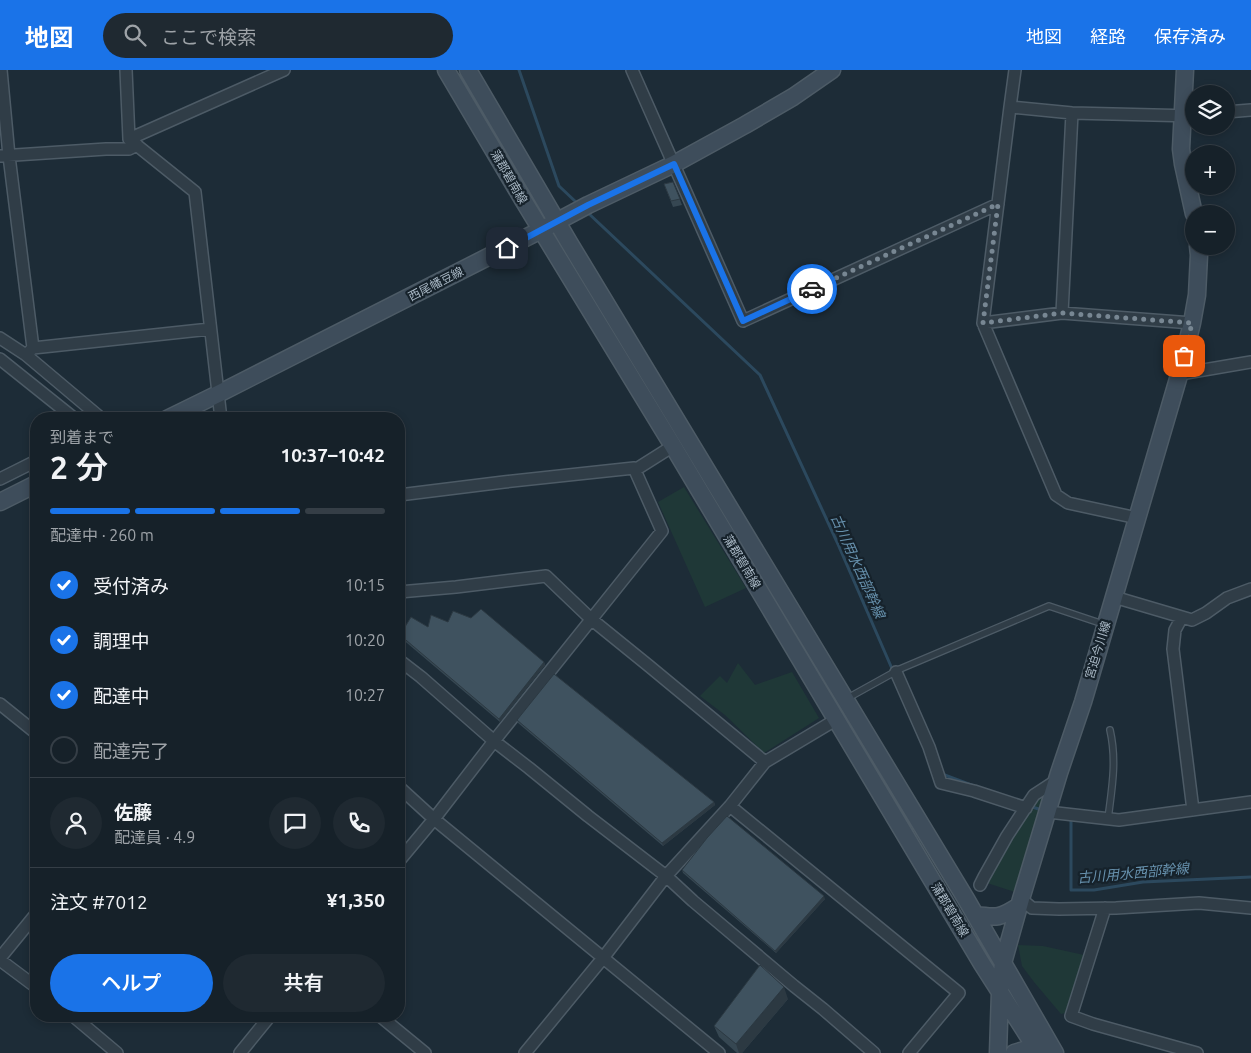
<!DOCTYPE html>
<html lang="ja">
<meta charset="utf-8">
<style>
:root{--surface:#162129;--page:#1f2931;--text:#f1f3f6;--muted:#9ea3a8;--line:#353e46;--accent:#1a73e8}
body{margin:0;font-family:Ubuntu,"Noto Sans JP",sans-serif;background:var(--page);color:var(--text);height:100vh;display:flex;flex-direction:column;font-size:19px;white-space:nowrap}
*{box-sizing:border-box;margin:0}
p{font-size:16px;color:var(--muted)}
.icon{flex:none;width:28px;height:28px;fill:none;stroke:currentColor;stroke-width:2;stroke-linecap:round;stroke-linejoin:round}
.map{position:relative;flex:1;overflow:hidden}
.drawer{position:absolute;left:30px;top:342px;width:375px;height:610px;display:flex;flex-direction:column;background:var(--surface);border-radius:20px;box-shadow:0 2px 8px #0003,0 0 0 1px var(--line)}
.drawer>*{flex:none}
.controls{position:absolute;left:1185px;top:15px;display:grid;gap:10px}
.controls a{display:grid;place-items:center;width:50px;height:50px;border-radius:50%;background:var(--surface);box-shadow:0 2px 8px #0003,0 0 0 1px var(--line);font-size:25px}
.pin{position:absolute;display:grid;place-items:center;width:42px;height:42px;color:#fff;margin:-21px;border-radius:10px;box-shadow:0 2px 8px #0006}
.courier{position:absolute;display:grid;place-items:center;width:50px;height:50px;margin:-25px;border:4px solid #1a73e8;border-radius:50%;background:#fff;color:#222;box-shadow:0 1px 6px #0007}
.head em{font-style:normal;font-weight:600}
.head div{display:flex;flex-direction:column-reverse}
.head{display:flex;align-items:center;justify-content:space-between;height:85px;padding:0 20px}
h1{font-size:32px;font-weight:600;line-height:38px}
.bar{display:grid;grid-template-columns:repeat(4,1fr);gap:8px 5px;align-content:center;height:60px;padding:0 20px}
.bar i{height:6px;border-radius:4px;background:var(--line)}
.bar .active{background:var(--accent)}
.bar p{grid-column:span 4}
.line{display:flex;align-items:center;gap:12px;padding:0 20px;border-top:1px solid var(--line)}
.line div{flex:1}
.round{display:grid;place-items:center;flex:none;width:52px;height:52px;border-radius:26px;background:var(--page)}
ol{padding:0 20px;list-style:none}
li{display:flex;align-items:center;gap:15px;height:55px}
li p{margin-inline-start:auto}
li .icon{padding:5px;border-radius:50%;background:var(--accent);color:#fff;stroke-width:4}
li:last-child{color:var(--muted)}
li i{width:28px;height:28px;border:2px solid var(--line);border-radius:50%}
.button{display:flex;gap:10px;margin-top:auto;padding:10px 20px}
.button a{flex:1;height:58px;border-radius:30px;background:var(--accent);color:#fff;font-size:20px;font-weight:600;line-height:58px;text-align:center}
.button a+a{background:var(--page);color:var(--text)}
header{display:flex;align-items:center;gap:30px;box-sizing:border-box;height:70px;padding:0 25px;background:var(--accent);color:#fff}
header strong{font-size:24px}
nav{display:flex;gap:28px;margin-inline-start:auto;font-size:18px}
.search{width:350px;height:45px;background:var(--page);display:flex;align-items:center;gap:12px;box-sizing:border-box;padding:0 18px;border-radius:28px;color:var(--muted);font-size:19px}
.map>svg:first-child{display:block}
</style>
<header>
<strong>地図</strong>
<div class="search"><svg class="icon" aria-label="search" viewBox="0 0 24 24"><circle cx="10" cy="10" r="6"/><path d="M15 15l6 6"/></svg>ここで検索</div>
<nav><a>地図</a><a>経路</a><a>保存済み</a></nav>
</header>
<div class="map">
<svg width="1251" height="983" viewBox="0 0 1251 983">
<rect width="100%" height="100%" fill="#1d2c37"/>
<path fill="#1f3837" d="M684,417L746,518L705,537L658,432Z
M738,593L755,615L792,602L819,648L764,683L725,645L700,626L720,606L727,613Z
M1040,722L1046,725L1015,822L987,813L1003,777Z
M1018,875L1043,876L1084,885L1065,943L1061,944L1034,912L1022,896Z"/>
<g fill="none" stroke-linecap="round" stroke-linejoin="round">
<path stroke="#2c495e" stroke-width="3" d="M519,0L559,116L577,133
M586,141L760,305L837,472L893,601
M942,704L974,716
M1029,736L1042,740
M1067,749L1071,750V820H1094L1143,812L1251,807"/>
<g stroke="#4d5b66" stroke-width="8">
<path id="service" d="M846,629L900,599L1049,536L1103,554
M1108,749C1112,717 1117,691 1110,660"/>
</g>
<g stroke="#4d5b66" stroke-width="14">
<path id="minor" d="M1,0L9,86L33,278
M126,0L129,69L195,122L221,349
M632,0L743,251L998,134
M1015,0L1010,37L983,253L1056,425L1068,433L1137,448
M1010,37L1072,43L1194,46
M1226,42L1251,40
M129,69L284,0
M0,86L106,79H129L137,75
M1062,243L1072,43
M983,253L1062,243L1192,253
M0,268L26,285L102,349
M26,285L33,278L210,259
M0,289L75,349
M1180,302L1186,303L1251,292
M635,400L673,376
M0,409L36,391
M399,425L504,412L634,398L662,461L494,671L434,749L399,791
M399,522L456,517L546,506L591,549L649,596L765,692
M1114,527L1192,550L1206,543L1227,528L1251,519
M1182,547L1175,560L1173,579L1193,740
M399,590L421,607L494,671L529,698L588,746L666,806L693,831L794,916L823,939L874,983
M896,602L929,677L941,713L974,721L1026,738
M0,634L36,663
M399,717L434,749L719,983
M730,736L959,923L909,983
M1048,742L1119,750L1251,732
M980,815L984,807L1007,766L1034,725L1057,710
M1021,829L1032,838L1059,839L1116,838L1199,833L1251,838
M1105,838L1071,946L1093,954L1197,983
M0,888L36,844
M0,890L36,917
M73,946L117,983
M380,946L425,983
M240,983L270,946
M525,983L603,888L666,806L730,736L765,692L837,649"/>
</g>
<g stroke="#4d5b66" stroke-width="19">
<path id="secondary" d="M446,0L523,130L673,376L982,894L1039,983
M468,0L570,174L966,829L1055,983
M1185,0L1181,79L1183,94L1194,144
M167,349L218,324L541,160L588,135L674,94L745,55L793,27L832,0
M0,432L36,414
M975,845C997,848 1001,848 1019,836
M998,983L1000,922L1003,893L1021,829L1059,703L1083,632L1114,527L1180,302L1192,253L1197,225L1199,185L1198,176
M1014,983L1024,980L1031,983"/>
</g>
<use href="#service" stroke="#303d47" stroke-width="5.5"/>
<use href="#minor" stroke="#303d47" stroke-width="11"/>
<use href="#secondary" stroke="#3e4d5b" stroke-width="16"/>
</g>
<path fill="#364752" d="M673,112L682,135L673,137L664,114Z
M428,557L544,592L545,595L500,652L401,568L400,565Z
M517,650L714,732L715,735L663,776L518,653Z
M682,800L825,829L776,883L683,803Z
M788,929L742,983H737L719,967L714,956Z"/>
<path fill="#2c3942" d="M544,592L545,595L500,652L499,649Z
M714,732L715,735L663,776L662,773Z
M824,826L825,829L776,883L775,881Z
M784,917L788,929L742,983H739L736,974Z"/>
<path fill="#3f525f" stroke="#2c3942" d="M673,112L680,129L671,131L664,114Z
M481,539L544,592L499,649L400,565L411,547L428,557L431,545L448,552L453,541L471,548Z
M554,604L714,732L662,773L517,650Z
M727,746L824,826L775,881L682,800L707,768Z
M760,895L784,917L736,974L714,956Z"/>
<g fill="none" stroke-linecap="round" stroke-linejoin="round">
<path stroke="#788793" stroke-width="5" stroke-dasharray="0 9" d="M812,219L998,134L983,253L1062,243L1192,253L1184,286"/>
<path stroke="#1a73e8" stroke-width="6" d="M507,178L588,135L674,94L743,251L812,219"/>
</g>
<g text-anchor="middle" stroke-width="4.5" stroke-linejoin="round" paint-order="stroke">
<g font-size="12" fill="#a9b8c5" stroke="#16222b">
<text transform="translate(509 107) rotate(60)" y="4">蒲郡碧南線</text>
<text transform="translate(436 214) rotate(-27)" y="4">西尾幡豆線</text>
<text transform="translate(742 492) rotate(59)" y="4">蒲郡碧南線</text>
<text transform="translate(1098 580) rotate(-73)" y="4">宮迫今川線</text>
<text transform="translate(950 840) rotate(59)" y="4">蒲郡碧南線</text>
</g>
<g font-size="14" font-style="italic" fill="#6690ac" stroke="#16222b">
<text transform="translate(858 496) rotate(66)" y="5">古川用水西部幹線</text>
<text transform="translate(1133 803) rotate(-5)" y="5">古川用水西部幹線</text>
</g>
</g>
</svg>
<div class="controls">
<a><svg class="icon" aria-label="layers" viewBox="0 0 24 24"><path d="M12 4l9 5-9 5-9-5zM3 14l9 5 9-5"/></svg></a>
<a>+</a>
<a>−</a>
</div>
<div class="pin" style="left:1184px;top:286px;background:#ea580c"><svg class="icon" aria-label="bag" viewBox="0 0 24 24"><path d="M5 8h14l-1 12H6zM9 8a3 3 0 0 1 6 0"/></svg></div>
<div class="pin" style="left:507px;top:178px;background:#1f2937"><svg class="icon" aria-label="home" viewBox="0 0 24 24"><path d="M3 11l9-7 9 7M6 9v11h12V9"/></svg></div>
<div class="courier" style="left:812px;top:219px"><svg class="icon" aria-label="car" viewBox="0 0 24 24"><path d="M5 17H2v-5l4-1 3-4h7l3 4 3 1v5h-3M9 17h6M6 11h13"/><circle cx="7" cy="17" r="2"/><circle cx="17" cy="17" r="2"/></svg></div>
<section class="drawer">
<div class="head"><div><h1>2 分</h1><p>到着まで</p></div><em>10:37–10:42</em></div>
<div class="bar"><i class="active"></i><i class="active"></i><i class="active"></i><i></i><p>配達中 · 260 m</p></div>
<ol>
<li><svg class="icon" aria-label="check" viewBox="0 0 24 24"><path d="M5 12l5 5 9-10"/></svg>受付済み<p>10:15</p></li>
<li><svg class="icon" aria-label="check" viewBox="0 0 24 24"><path d="M5 12l5 5 9-10"/></svg>調理中<p>10:20</p></li>
<li><svg class="icon" aria-label="check" viewBox="0 0 24 24"><path d="M5 12l5 5 9-10"/></svg>配達中<p>10:27</p></li>
<li><i></i>配達完了</li>
</ol>
<div class="line" style="height:90px"><a class="round"><svg class="icon" aria-label="person" viewBox="0 0 24 24"><circle cx="12" cy="8" r="4"/><path d="M4 21q1-7 8-7t8 7"/></svg></a><div><b>佐藤</b><p>配達員 · 4.9</p></div><a class="round"><svg class="icon" aria-label="chat" viewBox="0 0 24 24"><path d="M4 5h16v11H9l-5 4z"/></svg></a><a class="round"><svg class="icon" aria-label="phone" viewBox="0 0 24 24"><path d="M5 4h4l2 5-3 2q2 4 5 5l2-3 5 2v4C11 20 4 13 5 4z"/></svg></a></div>
<div class="line" style="height:65px"><div>注文 #7012</div><b>¥1,350</b></div>
<div class="button"><a>ヘルプ</a><a>共有</a></div>
</section>
</div>
